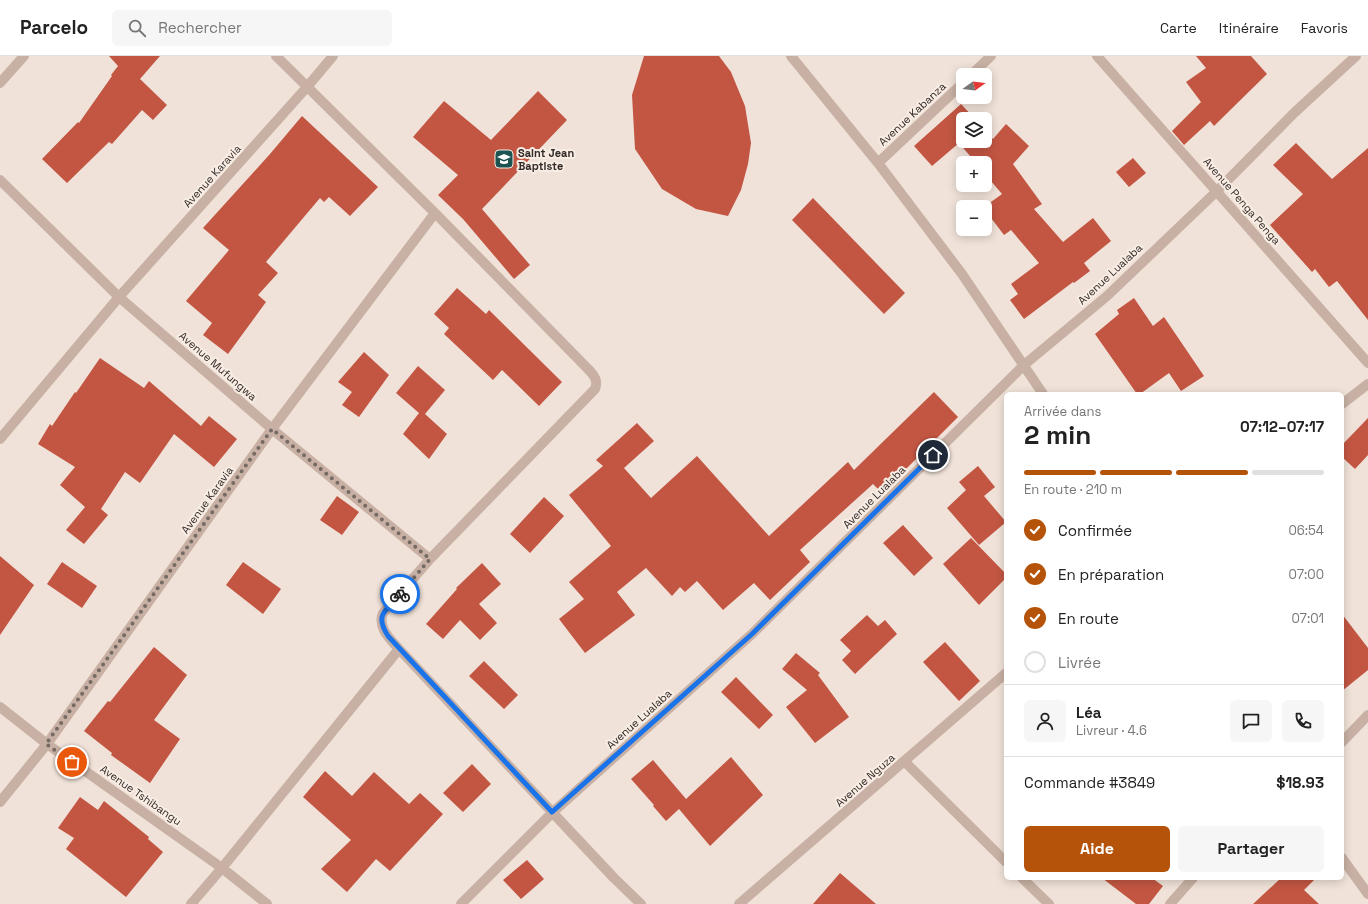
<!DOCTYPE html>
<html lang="fr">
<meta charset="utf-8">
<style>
:root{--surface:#fff;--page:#f6f6f6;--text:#222;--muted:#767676;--line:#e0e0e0;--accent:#b45309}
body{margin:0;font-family:"Space Grotesk",sans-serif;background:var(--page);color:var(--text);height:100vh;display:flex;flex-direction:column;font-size:15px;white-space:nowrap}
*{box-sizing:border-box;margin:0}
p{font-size:13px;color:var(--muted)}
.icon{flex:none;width:22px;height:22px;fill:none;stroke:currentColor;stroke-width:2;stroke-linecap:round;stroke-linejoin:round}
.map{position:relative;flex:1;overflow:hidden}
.panel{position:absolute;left:1004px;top:336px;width:340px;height:488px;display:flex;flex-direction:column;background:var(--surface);border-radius:6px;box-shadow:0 2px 10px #0003}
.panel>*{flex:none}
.needle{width:26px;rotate:75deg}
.tools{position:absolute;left:956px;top:12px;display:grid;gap:8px}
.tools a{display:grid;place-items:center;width:36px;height:36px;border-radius:6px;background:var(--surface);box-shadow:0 2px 10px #0003;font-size:20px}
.pin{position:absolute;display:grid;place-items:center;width:34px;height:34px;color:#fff;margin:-17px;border:2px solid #fff;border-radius:50%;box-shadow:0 1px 4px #0007}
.courier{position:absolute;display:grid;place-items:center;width:40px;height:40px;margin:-20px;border:3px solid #1a73e8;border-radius:50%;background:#fff;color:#222;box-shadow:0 1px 5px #0007}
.summary em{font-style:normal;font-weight:700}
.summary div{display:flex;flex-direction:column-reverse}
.summary{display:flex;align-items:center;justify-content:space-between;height:68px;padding:0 20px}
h1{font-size:26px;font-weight:700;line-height:30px}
.bar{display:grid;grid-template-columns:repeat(4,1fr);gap:6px 4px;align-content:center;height:48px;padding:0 20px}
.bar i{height:5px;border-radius:3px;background:var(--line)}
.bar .selected{background:var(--accent)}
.bar p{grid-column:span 4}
.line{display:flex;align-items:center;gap:10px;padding:0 20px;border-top:1px solid var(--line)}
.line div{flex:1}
.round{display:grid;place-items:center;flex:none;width:42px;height:42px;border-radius:6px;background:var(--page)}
ol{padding:0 20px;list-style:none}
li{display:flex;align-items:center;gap:12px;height:44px}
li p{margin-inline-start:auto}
li .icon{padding:4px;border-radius:50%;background:var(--accent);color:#fff;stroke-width:4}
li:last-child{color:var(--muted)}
li i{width:22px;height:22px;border:2px solid var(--line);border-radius:50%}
.button{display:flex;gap:8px;margin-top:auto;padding:8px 20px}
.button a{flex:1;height:46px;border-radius:6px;background:var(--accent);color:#fff;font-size:16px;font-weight:700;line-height:46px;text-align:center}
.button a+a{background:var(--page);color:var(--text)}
header{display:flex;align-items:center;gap:24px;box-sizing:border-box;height:56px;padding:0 20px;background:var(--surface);border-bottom:1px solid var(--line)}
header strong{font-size:19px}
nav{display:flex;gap:22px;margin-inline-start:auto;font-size:14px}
.search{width:280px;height:36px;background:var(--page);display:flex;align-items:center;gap:10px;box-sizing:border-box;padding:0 14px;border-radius:6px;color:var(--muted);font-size:15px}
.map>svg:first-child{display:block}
</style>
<header>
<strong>Parcelo</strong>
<div class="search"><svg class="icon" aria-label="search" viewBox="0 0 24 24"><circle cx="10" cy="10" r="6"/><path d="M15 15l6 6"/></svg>Rechercher</div>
<nav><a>Carte</a><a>Itinéraire</a><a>Favoris</a></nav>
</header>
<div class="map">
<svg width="1368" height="848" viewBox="0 0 1368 848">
<rect width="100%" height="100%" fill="#f0e2d8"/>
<path fill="#c35643" d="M109,0H160L140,23L167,49L153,64L142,54L112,88L109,86L67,127L42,103L78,66L79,67L112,20L111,19L118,10Z
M644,0H719L731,16L745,50L751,87L748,108L741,134L728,160L696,153L662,133L635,93L632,39Z
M1196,0H1251L1267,18L1214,70L1210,65L1184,89L1172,75L1201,46L1186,26L1206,12Z
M538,35L567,64L482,153L530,209L514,223L463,163L438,139L458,119L413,81L444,45L491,84Z
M961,48L975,63H963V85H985V74L993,83L1006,68L1029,90L1013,108L1042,148L1034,153L1063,186L1093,162L1111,185L1084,207L1090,215L1074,227L1073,226L1024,263L1010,244L1018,238L1011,228L1039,207L1011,174L1004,179L985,154L984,151L1002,138L985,118V107H976L959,87L932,110L914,90Z
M302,60L378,131L350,160L329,141L324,146L320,142L266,206L278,217L258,239L266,246L228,298L203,279L212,267L186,245L229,194L203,172L270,98Z
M1296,87L1332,123L1368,92V264L1337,225L1329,231L1315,213L1312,216L1270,169L1303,138L1273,109Z
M1133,102L1146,117L1129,131L1116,116Z
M813,142L905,237L884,258L792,164Z
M457,232L486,258L489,254L562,326L539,350L502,314L493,324L444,278L449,272L434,258Z
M1134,242L1153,270L1164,261L1204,320L1181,335L1169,317L1140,338H1137L1095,278L1119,258L1117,254Z
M364,296L389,319L359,361L342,349L352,336L338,326Z
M100,302L144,332L149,325L201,370L209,360L237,383L214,411L174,378L140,427L125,416L101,453L108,459L84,488L66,474L85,451L60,429L75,411L38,388L50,368L52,370L75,336L76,337Z
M418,310L445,334L425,358L447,378L429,403L403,378L419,357L396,337Z
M934,336L958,361L882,437L873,428L800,494L810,506L770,544L754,527L723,554L697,525L685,536L680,531L672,540L646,512L617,536L635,559L585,597L559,563L584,543L569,526L611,490L569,439L603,410L596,404L637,367L654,385L624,412L651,442L697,400L769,480L848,406L854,414Z
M1368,362V399L1355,413L1342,401V389Z
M978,410L995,431L984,440L1006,466L979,489L947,452L966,434L959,426Z
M337,440L359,456L342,479L320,464Z
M544,441L564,460L530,497L510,478Z
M903,469L933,502L914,520L883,487Z
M971,482L1006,518V522L979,549L943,508Z
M0,500L34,529L0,579Z
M62,506L97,530L82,552L47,528Z
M243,506L281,533L263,558L226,529Z
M482,507L501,528L479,548L497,567L480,584L460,564L443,583L426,568L457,533L456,532Z
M1342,558L1368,592V614L1342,635Z
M867,559L878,570L885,564L897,578L855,618L842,604L851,595L840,584Z
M945,586L980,625L959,645L923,606Z
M154,591L187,619L154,664L180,683L150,727L111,699L112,697L84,675L108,645L110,646Z
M796,597L820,617L818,619L849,661L815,687L786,651L807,634L782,613Z
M484,605L518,639L504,653L469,620Z
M736,621L773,659L759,673L721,636Z
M731,701L763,739L710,790L679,753L666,765L653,750L654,749L631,723L653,704L686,743Z
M472,708L491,728L463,756L443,737Z
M325,715L352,740L374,716L409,748L420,737L443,758L390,815L376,803L347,836L321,813L351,784L303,741Z
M80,741L98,754L104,745L149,781L148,783L163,796L126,841L66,793L74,782L58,772Z
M527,804L544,823L521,843L503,824Z
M840,817L876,848H813Z
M1102,822H1152L1163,830L1149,848H1136Z
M1281,822H1316L1304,834L1319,848H1253Z"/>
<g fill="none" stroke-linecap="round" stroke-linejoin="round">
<path stroke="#c8b1a4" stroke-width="10" d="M276,0L435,157L590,315C595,321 598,325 595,333L430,503L383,557C377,571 390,583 399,593L614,822L641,848
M791,0L878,107L962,218L1043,338
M1097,0L1368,307
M971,19L991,0
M0,27L24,0
M878,107L963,27
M0,124L119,241L272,373L430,503
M1342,348L1368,328
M0,383L119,241L307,31L333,0
M0,651L47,688L222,812L267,848
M1342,686L1368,659
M904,705L1006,806
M0,746L47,688L272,373L435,157
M1342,802L1368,838
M1022,822L1049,848
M191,848L222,812L399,593
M461,848L553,756L752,578L1024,309L1107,240L1217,135L1294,57L1356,0
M739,848L1006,617
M1170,848L1193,822"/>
</g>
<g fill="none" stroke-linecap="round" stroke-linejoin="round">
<path stroke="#756a64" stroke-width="4" stroke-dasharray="0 7.2" d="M72,706L46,688L272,373L430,503L400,538"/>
<path stroke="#1a73e8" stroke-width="5" d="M400,538C386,555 374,558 388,580L552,756L752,578L933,399"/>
</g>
<defs>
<g id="school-square" transform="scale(1)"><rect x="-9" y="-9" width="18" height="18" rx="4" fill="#1c5352" stroke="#f8ede4"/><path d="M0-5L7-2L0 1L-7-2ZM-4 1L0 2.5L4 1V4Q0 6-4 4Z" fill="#fff"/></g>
</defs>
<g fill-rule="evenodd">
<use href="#school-square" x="504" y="103"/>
</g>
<g text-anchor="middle" stroke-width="4" stroke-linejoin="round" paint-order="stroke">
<g font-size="11" fill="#332926" stroke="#f8ede4">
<text transform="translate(912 58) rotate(-43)" y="4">Avenue Kabanza</text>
<text transform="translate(212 120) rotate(-48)" y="4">Avenue Karavia</text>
<text transform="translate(1242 145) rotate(49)" y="4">Avenue Penga Penga</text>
<text transform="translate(1110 218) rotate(-43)" y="4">Avenue Lualaba</text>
<text transform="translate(218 310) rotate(41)" y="4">Avenue Mufungwa</text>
<text transform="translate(874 441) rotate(-45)" y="4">Avenue Lualaba</text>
<text transform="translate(207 444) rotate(-54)" y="4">Avenue Karavia</text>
<text transform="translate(639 663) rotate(-42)" y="4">Avenue Lualaba</text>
<text transform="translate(865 724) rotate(-41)" y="4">Avenue Nguza</text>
<text transform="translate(141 739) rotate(35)" y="4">Avenue Tshibangu</text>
</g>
<g font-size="11" font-weight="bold" fill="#332926" stroke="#f8ede4" text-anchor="start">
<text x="518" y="101">Saint Jean<tspan x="518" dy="13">Baptiste</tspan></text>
</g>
</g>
</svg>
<div class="tools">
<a><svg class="needle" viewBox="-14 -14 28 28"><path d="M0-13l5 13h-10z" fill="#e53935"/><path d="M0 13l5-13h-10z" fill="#767676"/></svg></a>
<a><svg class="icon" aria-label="layers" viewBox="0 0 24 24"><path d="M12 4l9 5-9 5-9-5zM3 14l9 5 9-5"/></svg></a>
<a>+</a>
<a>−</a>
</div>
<div class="pin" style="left:72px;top:706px;background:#ea580c"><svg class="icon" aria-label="bag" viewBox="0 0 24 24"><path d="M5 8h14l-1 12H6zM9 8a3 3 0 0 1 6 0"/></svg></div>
<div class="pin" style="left:933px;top:399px;background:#1f2937"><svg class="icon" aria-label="home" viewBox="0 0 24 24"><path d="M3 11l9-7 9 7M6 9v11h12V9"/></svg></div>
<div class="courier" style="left:400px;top:538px"><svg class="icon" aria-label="bike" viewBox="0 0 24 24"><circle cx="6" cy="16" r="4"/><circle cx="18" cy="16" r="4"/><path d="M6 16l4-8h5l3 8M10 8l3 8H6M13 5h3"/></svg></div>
<section class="panel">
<div class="summary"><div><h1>2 min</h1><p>Arrivée dans</p></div><em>07:12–07:17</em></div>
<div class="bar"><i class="selected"></i><i class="selected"></i><i class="selected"></i><i></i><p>En route · 210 m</p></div>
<ol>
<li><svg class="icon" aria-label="check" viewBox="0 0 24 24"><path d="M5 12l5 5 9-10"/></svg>Confirmée<p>06:54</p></li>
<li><svg class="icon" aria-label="check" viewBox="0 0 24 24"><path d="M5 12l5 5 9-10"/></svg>En préparation<p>07:00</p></li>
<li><svg class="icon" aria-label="check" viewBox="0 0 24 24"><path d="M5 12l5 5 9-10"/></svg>En route<p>07:01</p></li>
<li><i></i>Livrée</li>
</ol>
<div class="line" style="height:72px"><a class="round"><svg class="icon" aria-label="person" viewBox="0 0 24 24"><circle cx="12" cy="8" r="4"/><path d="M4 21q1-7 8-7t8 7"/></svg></a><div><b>Léa</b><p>Livreur · 4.6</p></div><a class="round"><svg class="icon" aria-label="chat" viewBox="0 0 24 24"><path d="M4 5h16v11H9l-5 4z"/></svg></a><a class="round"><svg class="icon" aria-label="phone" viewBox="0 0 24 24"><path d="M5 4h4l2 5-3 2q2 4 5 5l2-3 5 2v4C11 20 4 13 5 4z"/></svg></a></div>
<div class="line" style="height:52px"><div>Commande #3849</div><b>$18.93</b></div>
<div class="button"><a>Aide</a><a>Partager</a></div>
</section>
</div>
